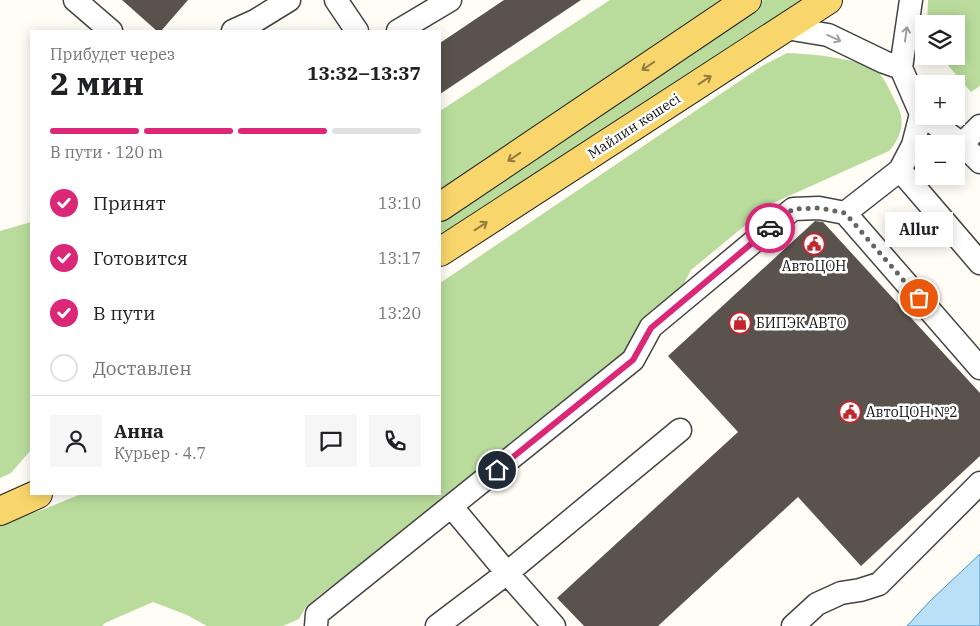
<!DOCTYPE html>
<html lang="ru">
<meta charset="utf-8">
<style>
:root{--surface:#fff;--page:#f6f6f6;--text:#202124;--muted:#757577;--line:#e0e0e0;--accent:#db2777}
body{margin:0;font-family:"IBM Plex Serif",serif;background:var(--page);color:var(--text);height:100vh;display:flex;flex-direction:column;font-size:19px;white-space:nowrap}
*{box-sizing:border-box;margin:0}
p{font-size:16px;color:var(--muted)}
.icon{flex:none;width:28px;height:28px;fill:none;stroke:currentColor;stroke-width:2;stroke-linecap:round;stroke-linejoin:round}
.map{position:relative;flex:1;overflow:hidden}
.panel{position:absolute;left:30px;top:30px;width:411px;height:465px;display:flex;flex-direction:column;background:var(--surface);border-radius:0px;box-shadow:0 2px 12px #0003}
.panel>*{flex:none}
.controls{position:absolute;left:915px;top:15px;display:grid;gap:10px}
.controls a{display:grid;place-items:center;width:50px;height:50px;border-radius:0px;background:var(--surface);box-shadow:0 2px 12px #0003;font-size:25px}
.pin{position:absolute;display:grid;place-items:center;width:42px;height:42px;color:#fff;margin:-21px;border:2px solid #fff;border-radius:50%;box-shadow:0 1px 5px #0007}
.courier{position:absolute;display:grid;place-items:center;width:50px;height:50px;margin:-25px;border:4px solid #db2777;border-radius:50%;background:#fff;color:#222;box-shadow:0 1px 6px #0007}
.bubble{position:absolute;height:35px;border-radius:0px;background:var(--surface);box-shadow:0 2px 12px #0003;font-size:16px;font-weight:700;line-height:35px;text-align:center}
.head em{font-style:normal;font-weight:700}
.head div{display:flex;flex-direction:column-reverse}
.head{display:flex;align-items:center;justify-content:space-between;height:85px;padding:0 20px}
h1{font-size:32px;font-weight:700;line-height:38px}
.bar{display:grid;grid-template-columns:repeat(4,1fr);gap:8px 5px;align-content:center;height:60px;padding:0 20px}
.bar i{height:6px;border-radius:4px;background:var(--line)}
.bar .active{background:var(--accent)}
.bar p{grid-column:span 4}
.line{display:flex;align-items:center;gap:12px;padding:0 20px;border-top:1px solid var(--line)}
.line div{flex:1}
.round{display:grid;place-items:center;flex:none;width:52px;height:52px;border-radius:0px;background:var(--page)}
ol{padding:0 20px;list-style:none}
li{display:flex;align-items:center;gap:15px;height:55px}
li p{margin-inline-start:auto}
li .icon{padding:5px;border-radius:50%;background:var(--accent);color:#fff;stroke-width:4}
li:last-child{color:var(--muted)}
li i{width:28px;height:28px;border:2px solid var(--line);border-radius:50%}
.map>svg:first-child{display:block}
</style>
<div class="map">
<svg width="980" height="626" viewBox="0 0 980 626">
<rect width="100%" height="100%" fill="#fffdf5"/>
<path fill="#b9dc9c" d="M610,0H723L527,134L440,189V111Z
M764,0H803L440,241V215Z
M928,0H980V86L971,92L940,56H956V24H927Z
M787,53C809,54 866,58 880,74C887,83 892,95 897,105C906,121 901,138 889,151L771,204L691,270L651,347L320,595L306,607L299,619L283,626H207L187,615L153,602L105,623L102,626H0V526L8,520L42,510L81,494H440V283L762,66Z
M31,222V450L11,473L0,478V231Z"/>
<path fill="#b9e0f7" stroke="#3f96cf" d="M980,554V626H907L931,600Z"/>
<path fill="#5a524d" d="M122,0H188L161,31H157Z
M504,0H581L440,94V43Z
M815,221L823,222L980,393V456L861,566L798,497L658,626H584L557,598L738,432L668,356Z"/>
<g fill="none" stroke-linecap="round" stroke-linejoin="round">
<g stroke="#444" stroke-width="25">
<path id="minor" d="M75,0L111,31
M336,0L357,31
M911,0L901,68L921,114L924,116
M786,28L828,35L884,62L901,68
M233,31L255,21L289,0
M398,31L450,0
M924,116L962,144L980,162
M962,144L980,126
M900,170L980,263
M845,213L980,368
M451,506L507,573L554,626
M316,626L317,614L633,360L651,327L793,209L819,208L845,213L900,170L913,145L921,114
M437,626L507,573L680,430
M793,626L817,604L841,593L860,590L879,584L980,483"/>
</g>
<g stroke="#222" stroke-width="30">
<path id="major" d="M440,207L747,0
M440,252L828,0
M0,511L38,494"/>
</g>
<use href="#minor" stroke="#fff" stroke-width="22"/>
<use href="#major" stroke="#f9d66b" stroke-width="28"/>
</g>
<defs><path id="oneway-shaft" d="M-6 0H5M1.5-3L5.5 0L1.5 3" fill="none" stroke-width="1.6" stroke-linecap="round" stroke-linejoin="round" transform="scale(1.25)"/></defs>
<g stroke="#a0a0a0">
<use href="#oneway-shaft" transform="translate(906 34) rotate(-82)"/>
<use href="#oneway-shaft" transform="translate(834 38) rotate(25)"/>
</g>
<g stroke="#917d42">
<use href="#oneway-shaft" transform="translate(648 66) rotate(146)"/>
<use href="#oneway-shaft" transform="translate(705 80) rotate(-33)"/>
<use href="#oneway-shaft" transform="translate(514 157) rotate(146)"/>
<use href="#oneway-shaft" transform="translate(481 226) rotate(-33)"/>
</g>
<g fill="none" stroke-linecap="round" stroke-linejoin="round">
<path stroke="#646461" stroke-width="5" stroke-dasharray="0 9" d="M770,228L793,209L819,208L845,213L919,298"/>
<path stroke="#db2777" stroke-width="6" d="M497,470L633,360L651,328L770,228"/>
</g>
<defs>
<g id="civic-ring" transform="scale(1.125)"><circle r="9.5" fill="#fff" stroke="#c4262e" stroke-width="1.5"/><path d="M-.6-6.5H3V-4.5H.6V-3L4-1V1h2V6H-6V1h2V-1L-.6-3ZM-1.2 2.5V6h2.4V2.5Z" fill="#c4262e"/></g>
<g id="shop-ring" transform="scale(1.125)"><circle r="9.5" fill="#fff" stroke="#c4262e" stroke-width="1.5"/><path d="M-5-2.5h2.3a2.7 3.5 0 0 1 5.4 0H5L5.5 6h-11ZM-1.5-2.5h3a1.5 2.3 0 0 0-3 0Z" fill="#c4262e"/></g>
</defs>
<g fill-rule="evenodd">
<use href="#civic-ring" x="814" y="244"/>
<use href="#shop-ring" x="740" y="323"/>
<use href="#civic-ring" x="850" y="412"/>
</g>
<g text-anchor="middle" stroke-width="5" stroke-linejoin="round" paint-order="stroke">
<g font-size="14" fill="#111" stroke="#fff">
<text transform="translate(634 126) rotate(-33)" y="5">Майлин көшесі</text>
</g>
<g font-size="14" fill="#111" stroke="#fff" text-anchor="start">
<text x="814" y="271" text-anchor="middle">АвтоЦОН</text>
<text x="756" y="328">БИПЭК АВТО</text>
<text x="866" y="417">АвтоЦОН №2</text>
</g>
</g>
</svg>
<div class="controls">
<a><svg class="icon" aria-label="layers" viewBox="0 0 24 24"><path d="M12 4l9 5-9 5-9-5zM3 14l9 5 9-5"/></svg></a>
<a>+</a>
<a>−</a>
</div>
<div class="pin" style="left:919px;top:298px;background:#ea580c"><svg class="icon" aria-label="bag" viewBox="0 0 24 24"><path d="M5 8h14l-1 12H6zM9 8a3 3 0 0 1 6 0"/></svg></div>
<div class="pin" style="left:497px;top:470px;background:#1f2937"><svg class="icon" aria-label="home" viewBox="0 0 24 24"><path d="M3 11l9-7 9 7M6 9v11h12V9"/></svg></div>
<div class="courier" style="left:770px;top:228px"><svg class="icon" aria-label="car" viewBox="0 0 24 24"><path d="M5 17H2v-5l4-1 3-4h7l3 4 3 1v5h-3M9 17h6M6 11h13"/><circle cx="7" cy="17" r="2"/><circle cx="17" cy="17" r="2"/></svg></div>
<div class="bubble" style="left:885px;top:212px;width:68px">Allur</div>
<section class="panel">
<div class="head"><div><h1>2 мин</h1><p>Прибудет через</p></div><em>13:32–13:37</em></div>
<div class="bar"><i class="active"></i><i class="active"></i><i class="active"></i><i></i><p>В пути · 120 m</p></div>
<ol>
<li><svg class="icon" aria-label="check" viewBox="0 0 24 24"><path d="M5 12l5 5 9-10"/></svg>Принят<p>13:10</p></li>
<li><svg class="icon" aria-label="check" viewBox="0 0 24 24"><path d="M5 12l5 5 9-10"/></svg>Готовится<p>13:17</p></li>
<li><svg class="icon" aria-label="check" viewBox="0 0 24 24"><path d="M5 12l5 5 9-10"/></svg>В пути<p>13:20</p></li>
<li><i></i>Доставлен</li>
</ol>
<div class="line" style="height:90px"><a class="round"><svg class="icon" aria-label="person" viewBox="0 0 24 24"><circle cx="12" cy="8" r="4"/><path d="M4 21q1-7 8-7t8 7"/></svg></a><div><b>Анна</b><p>Курьер · 4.7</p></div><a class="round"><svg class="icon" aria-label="chat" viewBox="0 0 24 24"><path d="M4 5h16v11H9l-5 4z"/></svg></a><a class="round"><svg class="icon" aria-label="phone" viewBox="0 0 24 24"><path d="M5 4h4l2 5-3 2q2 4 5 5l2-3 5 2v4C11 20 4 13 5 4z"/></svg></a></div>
</section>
</div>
